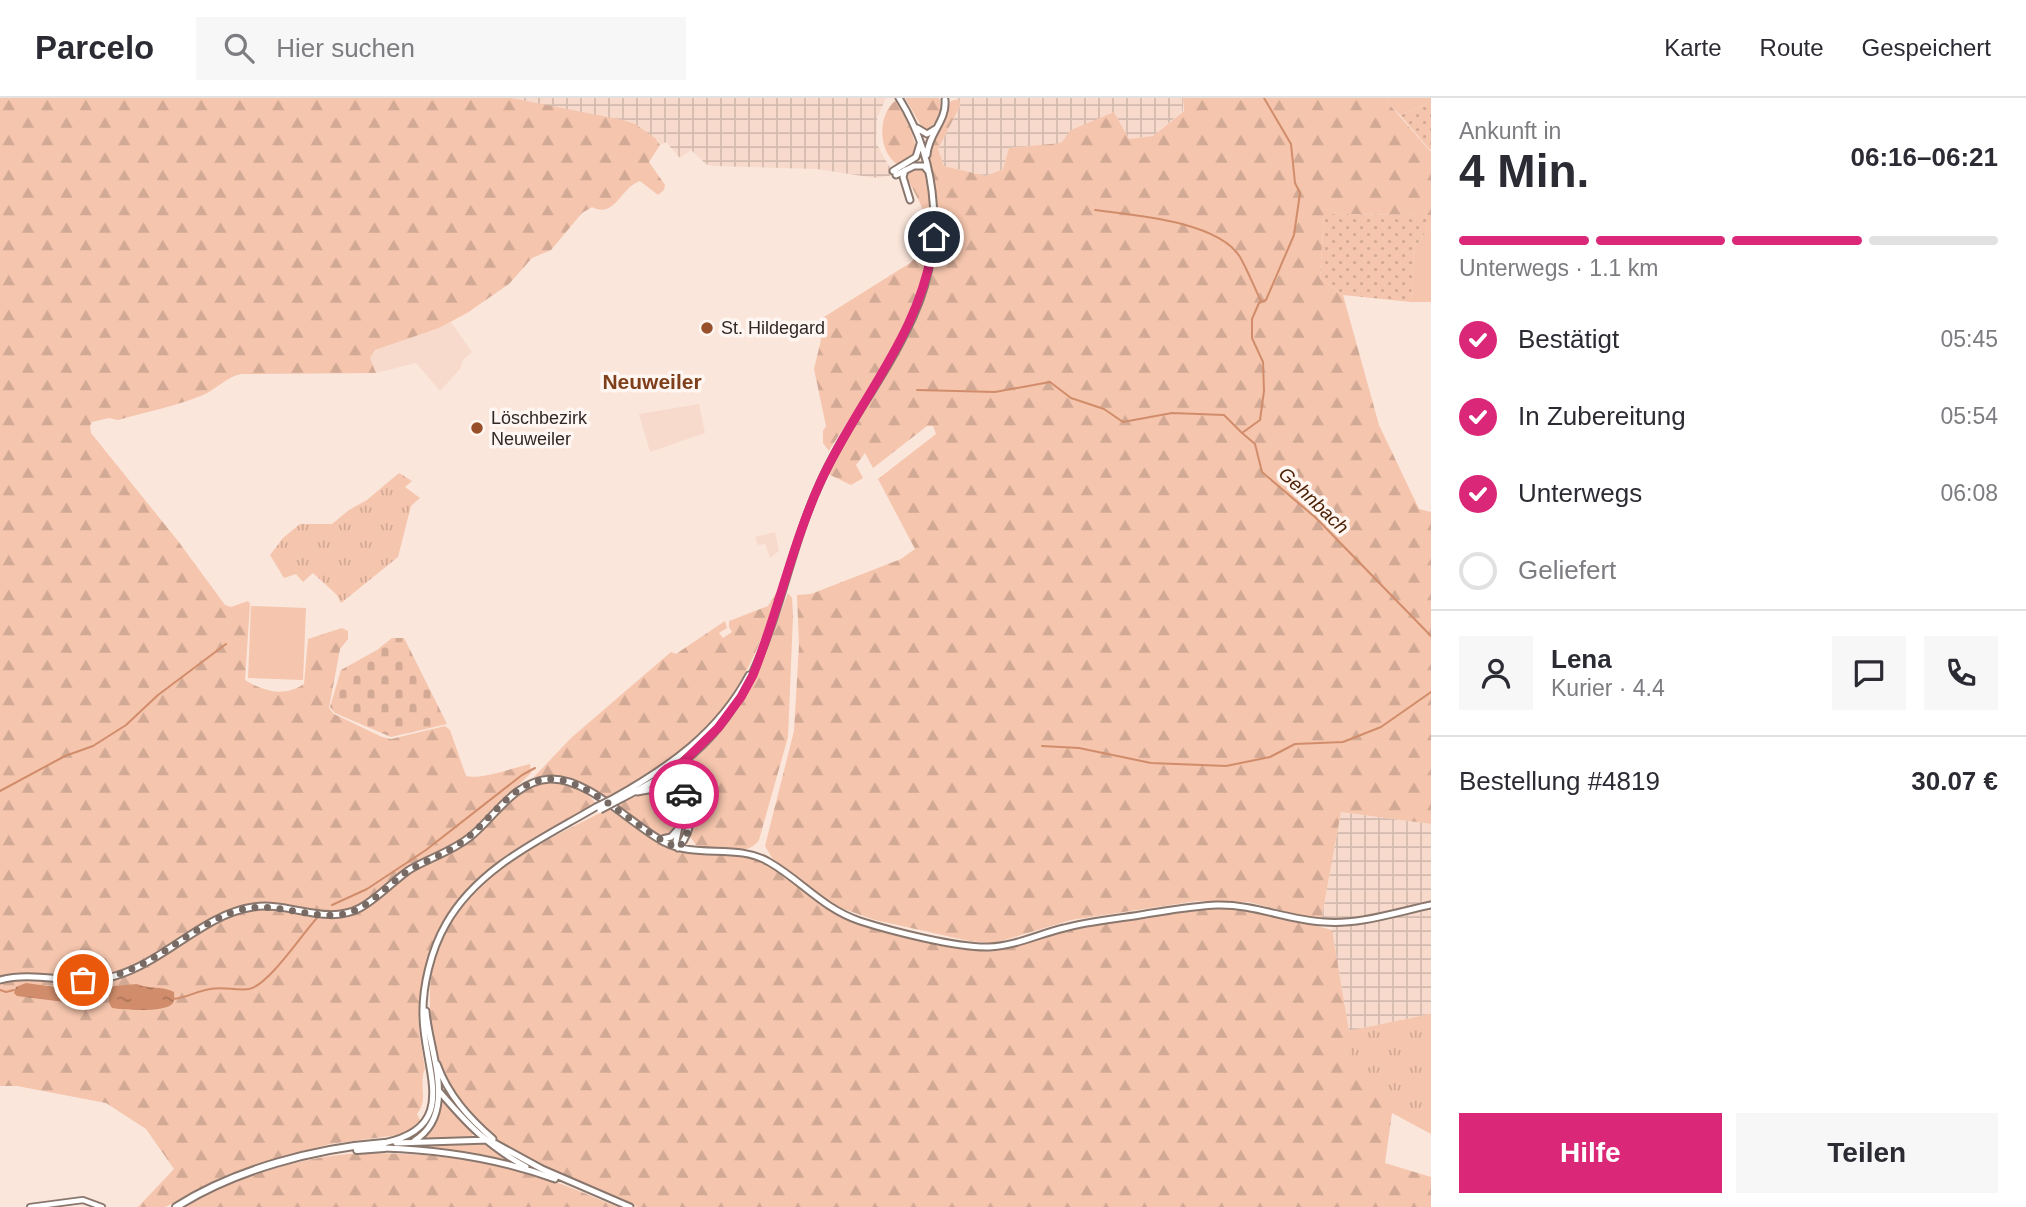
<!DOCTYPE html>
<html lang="de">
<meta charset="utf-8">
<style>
:root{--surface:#fff;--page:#f7f7f7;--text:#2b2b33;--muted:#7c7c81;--line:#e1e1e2;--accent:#db2777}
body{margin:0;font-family:Helvetica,sans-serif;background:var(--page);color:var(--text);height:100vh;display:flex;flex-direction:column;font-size:26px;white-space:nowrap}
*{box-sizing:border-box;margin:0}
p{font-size:23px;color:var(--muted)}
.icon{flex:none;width:38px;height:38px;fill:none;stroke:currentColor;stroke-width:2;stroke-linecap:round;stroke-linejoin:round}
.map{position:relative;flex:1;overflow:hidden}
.details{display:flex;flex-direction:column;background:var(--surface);width:595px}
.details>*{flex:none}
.pin{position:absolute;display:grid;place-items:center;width:60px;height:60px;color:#fff;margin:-30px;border:4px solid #fff;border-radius:50%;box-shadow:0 2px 7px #0007}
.courier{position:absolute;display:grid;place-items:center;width:70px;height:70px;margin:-35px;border:5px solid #db2777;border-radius:50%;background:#fff;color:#222;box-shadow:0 2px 9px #0007}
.head em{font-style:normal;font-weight:600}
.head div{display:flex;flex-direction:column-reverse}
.head{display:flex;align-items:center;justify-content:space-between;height:119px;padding:0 28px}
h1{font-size:46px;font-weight:600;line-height:52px}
.bar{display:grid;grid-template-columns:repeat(4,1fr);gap:10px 7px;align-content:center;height:84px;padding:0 28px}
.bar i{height:9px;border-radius:5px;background:var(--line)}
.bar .selected{background:var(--accent)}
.bar p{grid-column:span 4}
.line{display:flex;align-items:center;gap:18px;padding:0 28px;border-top:2px solid var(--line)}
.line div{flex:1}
.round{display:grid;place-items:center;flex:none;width:74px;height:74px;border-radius:0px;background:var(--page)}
ol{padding:0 28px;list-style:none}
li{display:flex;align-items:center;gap:21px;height:77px}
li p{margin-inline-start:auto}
li .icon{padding:7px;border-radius:50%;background:var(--accent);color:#fff;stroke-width:4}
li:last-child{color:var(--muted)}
li i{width:38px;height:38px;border:4px solid var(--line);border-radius:50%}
.cta{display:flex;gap:14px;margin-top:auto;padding:14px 28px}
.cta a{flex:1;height:80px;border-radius:0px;background:var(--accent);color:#fff;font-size:28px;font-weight:600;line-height:80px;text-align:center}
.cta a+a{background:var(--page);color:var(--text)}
header{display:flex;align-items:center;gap:42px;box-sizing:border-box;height:98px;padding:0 35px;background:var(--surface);border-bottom:2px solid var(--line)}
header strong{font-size:33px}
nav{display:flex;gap:38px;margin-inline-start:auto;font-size:24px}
.search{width:490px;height:63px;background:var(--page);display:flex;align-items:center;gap:18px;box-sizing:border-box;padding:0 24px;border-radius:0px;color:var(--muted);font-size:26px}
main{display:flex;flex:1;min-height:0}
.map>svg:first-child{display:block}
</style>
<header>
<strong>Parcelo</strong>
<div class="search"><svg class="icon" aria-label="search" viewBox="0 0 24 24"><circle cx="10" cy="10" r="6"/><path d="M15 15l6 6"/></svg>Hier suchen</div>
<nav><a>Karte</a><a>Route</a><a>Gespeichert</a></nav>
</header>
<main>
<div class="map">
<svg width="1431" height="1109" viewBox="0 0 1431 1109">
<defs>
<pattern id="industrial-grid" width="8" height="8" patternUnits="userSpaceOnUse" patternTransform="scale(1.75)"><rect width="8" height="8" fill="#f7dacc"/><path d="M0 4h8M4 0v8" fill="none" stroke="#d4bbaf"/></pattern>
<pattern id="forest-firs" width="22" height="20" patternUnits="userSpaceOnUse" patternTransform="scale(1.75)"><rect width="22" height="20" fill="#f5c5ad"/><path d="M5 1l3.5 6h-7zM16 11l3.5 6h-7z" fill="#d2a995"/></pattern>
<pattern id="cemetery-stones" width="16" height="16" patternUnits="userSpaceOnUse" patternTransform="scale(1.75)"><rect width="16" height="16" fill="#f5c5ad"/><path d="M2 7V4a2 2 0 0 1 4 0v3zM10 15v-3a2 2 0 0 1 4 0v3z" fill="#d2a995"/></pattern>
<pattern id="park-tufts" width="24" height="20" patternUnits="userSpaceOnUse" patternTransform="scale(1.75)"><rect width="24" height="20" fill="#f5c5ad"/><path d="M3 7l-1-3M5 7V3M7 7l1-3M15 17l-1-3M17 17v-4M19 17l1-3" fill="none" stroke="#d2a995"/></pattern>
<pattern id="garden-dots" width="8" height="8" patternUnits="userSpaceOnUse" patternTransform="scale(1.75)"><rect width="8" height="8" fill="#f5c5ad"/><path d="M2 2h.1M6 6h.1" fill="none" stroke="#d2a995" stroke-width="1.8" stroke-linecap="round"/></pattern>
<pattern id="water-ripples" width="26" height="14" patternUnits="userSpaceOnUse" patternTransform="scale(1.75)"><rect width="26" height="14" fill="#d18d6b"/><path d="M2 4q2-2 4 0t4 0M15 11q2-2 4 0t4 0" fill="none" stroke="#aa7358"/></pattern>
</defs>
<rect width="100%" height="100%" fill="#fbe6db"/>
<path fill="#f7dacc" d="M451,224L472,254L463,262L460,271L440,293L416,265L376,275L370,260L375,252L439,230Z
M699,306L705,335L650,354L639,316Z
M775,434L779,453L770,460L765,446L758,447L755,439Z"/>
<path fill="url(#industrial-grid)" d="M511,0H886L877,20L876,45L894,77L876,80L816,71L712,68L706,66L691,52L680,60L666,44L660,47L655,40Z
M958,0H1183V13L1153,38L1129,41L1114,14L1069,38L1061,46L1009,50L1003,71L986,78L944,68L938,51L960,8Z
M1341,714L1431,726V916L1349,933L1332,832L1335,821L1321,823Z"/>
<path fill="#f5c5ad" d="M1388,0H1431V4L1400,17L1390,7Z
M1431,127V204H1411L1414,150Z
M251,508L306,510L303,582L248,580Z
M442,1000L473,1035L472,1039L427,1041L425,1037L437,1023Z
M483,1045L505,1060V1063L460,1054L415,1049V1047Z"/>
<path fill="url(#forest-firs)" d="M0,0H511L623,22L635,26L655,40L660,47L649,64L665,87L664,92L658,97L640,83C621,89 615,121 592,109L582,115L551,152L532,160L509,186L467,215L439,230L375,252L370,260L376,275L241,276C226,279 217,291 203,297C176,308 146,314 118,322L109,320L92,324L90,328L91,335L178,443L225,507L231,509L248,503L250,506L245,582C264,594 285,599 304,586L308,541L342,530L348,533V541L340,551L329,610L334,616L382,639L391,641L445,628L450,632L466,678C480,682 513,670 530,666L531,675L464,739L442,754L414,766L370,800L354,810L329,814L257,805L231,812C196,833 140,873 102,879C68,884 34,870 0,879Z
M905,0H939C944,13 937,25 926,32L923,31Z
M1183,0H1388L1390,7L1431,54V117L1324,116L1320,180L1343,197L1379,327L1419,411L1431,414V726L1341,714L1321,823L1249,804L1197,803L1071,822L1001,843L991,845L969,843L875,822L841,810L827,803L772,760L765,748L794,633L799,547L797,497L811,496L901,461L915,451L878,381L936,336L933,328H927L873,370L865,355L856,367L863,380L851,387L828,376L840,351L908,240L928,189L937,157L939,118L928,52L951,3L959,1L960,8L938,51L944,68L986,78L1003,71L1009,50L1061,45L1071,32L1114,14L1129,41L1153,38L1184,13Z
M896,2L911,32L916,50L911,59L897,66C878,53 877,17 896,2Z
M919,69L922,70C931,87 931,107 931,126L928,128L920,105L905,76Z
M926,149C940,187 852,316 829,353L823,345V333L826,328L814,271L821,242L816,224L910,165Z
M776,495L778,496C741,606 707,644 606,701L566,680L534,679L571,640L671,554L676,556L725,523L727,530L719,535L723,540L732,534L729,529V523L768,508Z
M788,495L792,500L793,518L788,639L759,742C749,759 713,752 696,747L689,737C691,727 696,719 693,708C689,695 679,686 681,671L742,600L760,568Z
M538,685C559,684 584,688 596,706C512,751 441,783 423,886C422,893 419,900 419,907C417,928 422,950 425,971C418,986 429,1002 417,1016L421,1024L408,1034L398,1037L330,1046L278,1060L228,1079L165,1109H138L174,1071L146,1031L106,1005L17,988H0V885C40,875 82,894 121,880C168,862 205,823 253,811C262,809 271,811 280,813C305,817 334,825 358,814C375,807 385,792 400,781C420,767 445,761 465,745C489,726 508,695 538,685Z
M653,692C679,691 689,721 668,736H659L618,709L617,706Z
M608,711L660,744L759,761L774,769L828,812L843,820L986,852L1004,850L1093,826L1205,810L1231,809L1260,813L1332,832L1349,933L1431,916V1036L1392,1015L1385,1065L1431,1079V1109H638C587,1088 529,1070 486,1033C456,1007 437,972 432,932C414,802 510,760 608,711Z
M362,1055C420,1055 477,1060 533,1076C562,1085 590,1098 618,1109H184C237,1079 301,1058 362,1055Z"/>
<path fill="url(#cemetery-stones)" d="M392,540H404L447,626L391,639L335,615L330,609L341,572L377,552Z"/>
<path fill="url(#park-tufts)" d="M399,375L412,383L405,389L420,400L411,408L398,459L341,505L337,497L313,475L303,484L296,476L284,480L270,457L283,440L300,426H332L349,412L367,402Z
M1431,916V1030L1350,966L1349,933Z"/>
<path fill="url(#garden-dots)" d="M1431,4V52H1430L1400,17Z
M1324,116L1431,117V127L1414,150L1411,204L1343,197L1320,180Z"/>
<path fill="url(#water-ripples)" d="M26,885L98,895L99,902L64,904L17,898L14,895L16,889Z
M137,886C150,892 161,887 174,894C174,898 175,901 173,905C167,915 123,912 112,910C107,904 108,895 113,888Z"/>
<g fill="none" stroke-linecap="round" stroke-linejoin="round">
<path stroke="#d18d6b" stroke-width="2" d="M1264,0L1291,46L1295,85L1300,95L1294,137L1266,202L1259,205L1252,221V240L1263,264L1264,293L1260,322L1242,335L1255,346L1262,374L1316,420L1431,538
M1095,112C1133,117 1218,123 1240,159C1248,173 1254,189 1261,203
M917,292L995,294L1050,284L1071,300L1104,311L1123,324L1172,315L1224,317L1242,335
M1042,648L1079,650L1151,665L1226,668L1270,659L1295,646L1343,644L1381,629L1431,594
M0,693L65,658L93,648L126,627L158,597L226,546
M332,807L367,791L426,752L522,677L535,670
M0,892L6,894L14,892
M173,901C186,900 197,893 210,891C223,888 236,893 249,891C269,887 302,836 317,820"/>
<g stroke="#89766d" stroke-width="8">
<path id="tertiary" d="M30,1109L83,1102L102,1109"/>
</g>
<g stroke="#89766d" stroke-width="9">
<path id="secondary" d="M917,30L927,36L935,31
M927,57C928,36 947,23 945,2
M905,72L903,79L910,102
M893,73L916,59L920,46
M896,77L914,68H924L928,73
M666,673C690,692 700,725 678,750
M663,676L683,710L676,743L678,750
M637,694L659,690L675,696
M614,700C669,669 718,635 749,577
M617,703C644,689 671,675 694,655C774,585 778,476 820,385C846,327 887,277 913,219C945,148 940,66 899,0
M662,741L671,739L679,730
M0,882C38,872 78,890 115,878C164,864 204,816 253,809C288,803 326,828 360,810C378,800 392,784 409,772C429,760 451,754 470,739C495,719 514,683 550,681C589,680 630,726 664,744C697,761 737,745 769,764C802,783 822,810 860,823C891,833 957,850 989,849C1015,848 1039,836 1064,830C1089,823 1115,821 1140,817C1166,813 1191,808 1217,807C1254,806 1287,822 1324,824C1359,827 1397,814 1431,807
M437,966C448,997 469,1020 493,1041
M439,993C467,1026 488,1048 526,1069
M414,1043C459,1015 429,954 426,913
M384,1045C461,1029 424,973 423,919C422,889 431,852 446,826C478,769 542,741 596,709
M396,1045L489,1042L542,1071L630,1109
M384,1050C443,1052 500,1061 555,1081"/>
</g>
<g stroke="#89766d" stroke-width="10">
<path id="trunk" d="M357,1052L384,1050
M176,1109C234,1072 315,1050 384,1045"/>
</g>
<use href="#tertiary" stroke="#fff" stroke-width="4.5"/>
<use href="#secondary" stroke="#fff" stroke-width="5"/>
<use href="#trunk" stroke="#fff" stroke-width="6"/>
<g stroke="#89766d" stroke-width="9" stroke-linecap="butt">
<path id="secondary-bridge" d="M596,709L614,700
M600,712L617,703"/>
</g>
<use href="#secondary-bridge" stroke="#fff" stroke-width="5"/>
</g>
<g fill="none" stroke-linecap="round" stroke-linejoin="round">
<path stroke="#776a64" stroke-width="7" stroke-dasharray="0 12.6" d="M83,882C148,880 181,832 236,813C270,802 302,819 336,817C366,815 384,789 408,773C424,763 443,757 459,746C490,726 512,680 553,681C593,683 639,735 678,750C692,735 695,713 684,696"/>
<path stroke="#db2777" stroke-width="9" d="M684,696L678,687L679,668L718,630L741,599L753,577C778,514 792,447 820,385C858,301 923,235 934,139"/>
</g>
<g fill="#975029" stroke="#fff6f2" stroke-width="2.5">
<circle cx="707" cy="230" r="7"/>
<circle cx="477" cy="330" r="7"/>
</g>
<g text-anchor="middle" stroke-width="7" stroke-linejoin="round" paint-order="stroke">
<g font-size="18" fill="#302824" stroke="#fff6f2" text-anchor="start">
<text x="721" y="236">St. Hildegard</text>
<text x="491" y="326">Löschbezirk<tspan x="491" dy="21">Neuweiler</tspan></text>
</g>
<g font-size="19" font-style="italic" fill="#4a1f04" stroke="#fff6f2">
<text transform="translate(1314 402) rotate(43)" y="7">Gehnbach</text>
</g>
<g font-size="21" font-weight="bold" fill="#7e3f1a" stroke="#fff6f2">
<text x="652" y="291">Neuweiler</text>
</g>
</g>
</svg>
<div class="pin" style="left:83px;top:882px;background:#ea580c"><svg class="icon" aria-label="bag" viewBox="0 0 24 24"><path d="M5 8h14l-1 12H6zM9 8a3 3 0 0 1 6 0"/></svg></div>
<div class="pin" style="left:934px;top:139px;background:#1f2937"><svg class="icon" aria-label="home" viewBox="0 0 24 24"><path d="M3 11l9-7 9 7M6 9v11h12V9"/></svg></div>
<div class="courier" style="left:684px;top:696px"><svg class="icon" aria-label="car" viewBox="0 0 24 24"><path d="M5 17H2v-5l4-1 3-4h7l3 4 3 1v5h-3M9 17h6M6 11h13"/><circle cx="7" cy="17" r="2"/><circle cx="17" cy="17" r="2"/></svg></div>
</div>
<section class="details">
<div class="head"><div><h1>4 Min.</h1><p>Ankunft in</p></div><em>06:16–06:21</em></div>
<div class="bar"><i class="selected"></i><i class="selected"></i><i class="selected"></i><i></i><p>Unterwegs · 1.1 km</p></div>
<ol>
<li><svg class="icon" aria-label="check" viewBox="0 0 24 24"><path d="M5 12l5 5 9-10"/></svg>Bestätigt<p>05:45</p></li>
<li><svg class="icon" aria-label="check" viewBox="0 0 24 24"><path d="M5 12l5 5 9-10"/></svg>In Zubereitung<p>05:54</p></li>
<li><svg class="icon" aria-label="check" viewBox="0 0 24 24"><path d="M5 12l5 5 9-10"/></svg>Unterwegs<p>06:08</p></li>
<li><i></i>Geliefert</li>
</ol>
<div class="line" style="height:126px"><a class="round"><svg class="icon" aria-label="person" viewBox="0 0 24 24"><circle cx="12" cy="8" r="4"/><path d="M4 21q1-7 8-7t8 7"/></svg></a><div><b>Lena</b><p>Kurier · 4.4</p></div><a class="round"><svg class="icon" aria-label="chat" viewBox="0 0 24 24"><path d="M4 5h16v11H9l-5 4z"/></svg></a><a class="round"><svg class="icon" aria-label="phone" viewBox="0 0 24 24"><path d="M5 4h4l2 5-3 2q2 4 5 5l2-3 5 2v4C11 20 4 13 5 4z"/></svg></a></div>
<div class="line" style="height:91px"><div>Bestellung #4819</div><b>30.07 €</b></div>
<div class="cta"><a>Hilfe</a><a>Teilen</a></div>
</section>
</main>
